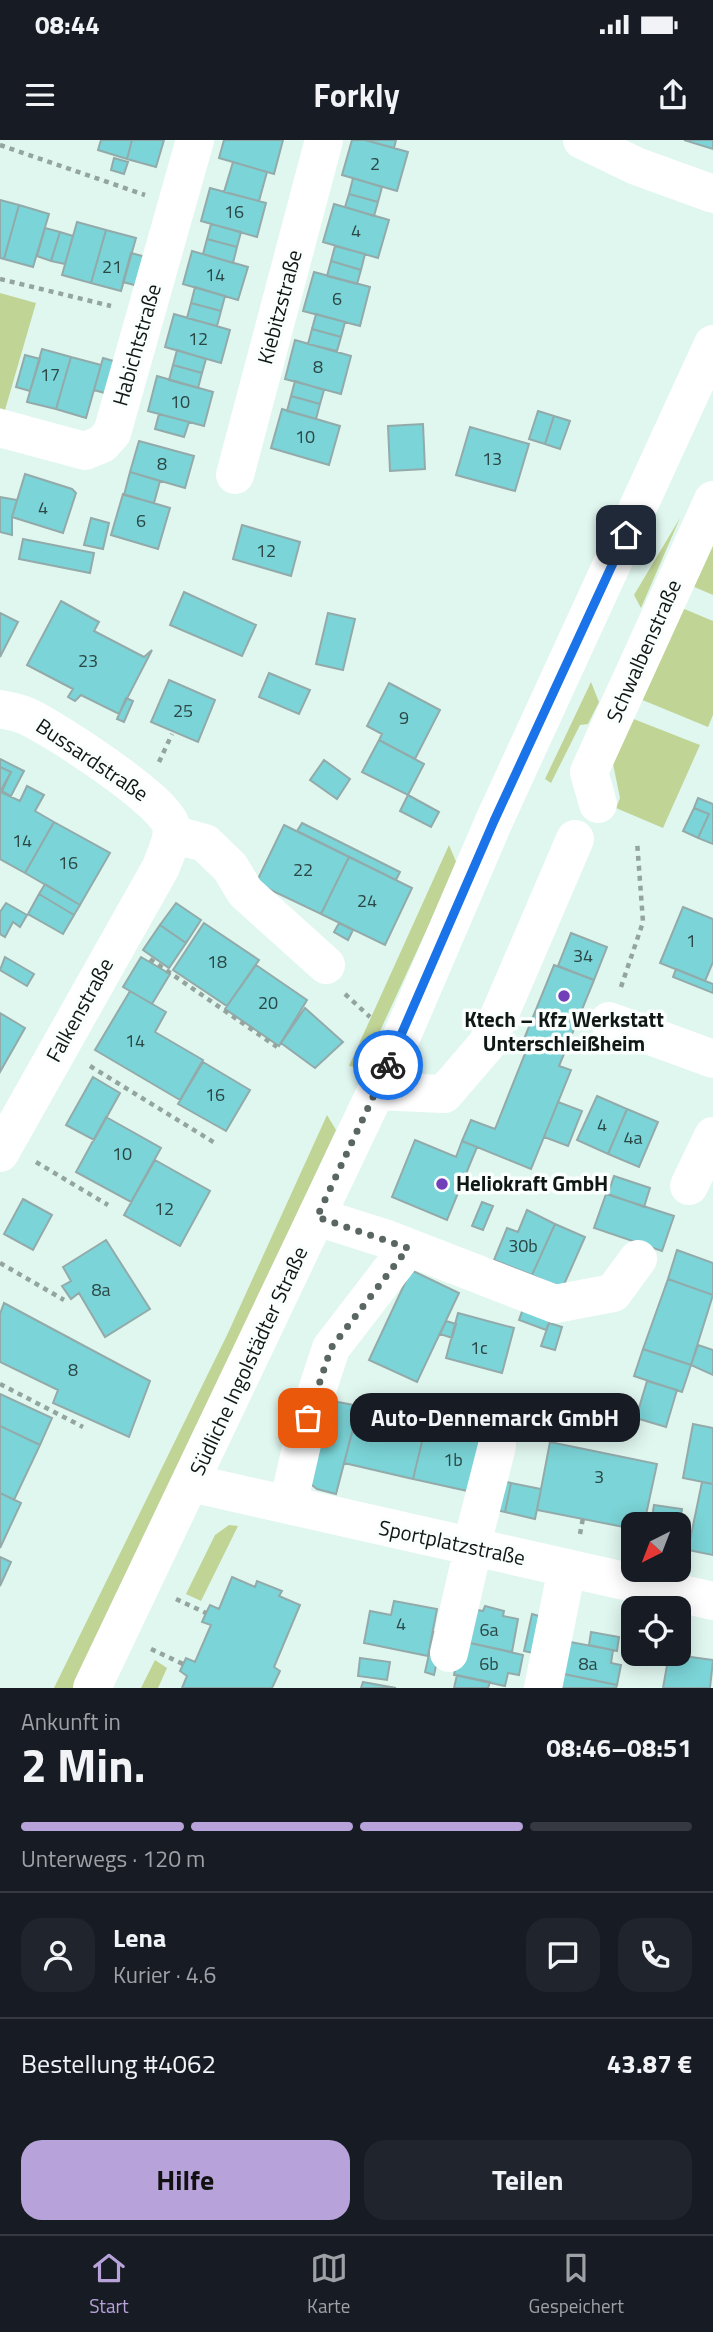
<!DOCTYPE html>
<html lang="de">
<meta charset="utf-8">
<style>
:root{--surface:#171b24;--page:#20242c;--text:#f1f3f6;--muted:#9ea1a6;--line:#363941;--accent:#b7a2da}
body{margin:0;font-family:"Titillium Web",sans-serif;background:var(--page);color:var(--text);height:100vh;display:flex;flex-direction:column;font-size:26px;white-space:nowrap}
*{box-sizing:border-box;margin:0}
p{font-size:23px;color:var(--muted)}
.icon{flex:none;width:38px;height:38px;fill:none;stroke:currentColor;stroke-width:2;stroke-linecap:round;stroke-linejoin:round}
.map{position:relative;height:1548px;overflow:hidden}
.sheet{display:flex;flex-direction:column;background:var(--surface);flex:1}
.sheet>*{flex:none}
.needle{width:46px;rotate:222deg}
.tools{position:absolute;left:621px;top:1372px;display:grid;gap:14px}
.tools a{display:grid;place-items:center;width:70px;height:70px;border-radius:14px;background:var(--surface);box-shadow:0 4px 18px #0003;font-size:35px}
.pin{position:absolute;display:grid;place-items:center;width:60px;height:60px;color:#fff;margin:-30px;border-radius:14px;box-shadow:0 4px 10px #0006}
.courier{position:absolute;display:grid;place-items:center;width:70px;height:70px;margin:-35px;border:5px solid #1a73e8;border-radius:50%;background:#fff;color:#222;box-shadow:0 2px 9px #0007}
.bubble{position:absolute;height:49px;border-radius:21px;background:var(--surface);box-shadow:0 4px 18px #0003;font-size:23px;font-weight:700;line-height:49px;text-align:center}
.headline em{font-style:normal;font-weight:700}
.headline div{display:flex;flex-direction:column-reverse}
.headline{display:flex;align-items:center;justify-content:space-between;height:119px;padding:0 21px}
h1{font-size:46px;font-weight:700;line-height:52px}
.bar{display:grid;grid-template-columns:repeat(4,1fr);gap:10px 7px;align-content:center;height:84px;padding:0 21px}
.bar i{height:9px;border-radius:5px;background:var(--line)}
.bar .current{background:var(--accent)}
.bar p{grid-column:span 4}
.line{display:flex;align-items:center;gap:18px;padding:0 21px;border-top:2px solid var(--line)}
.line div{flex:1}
.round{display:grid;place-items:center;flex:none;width:74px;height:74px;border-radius:21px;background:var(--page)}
.action{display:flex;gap:14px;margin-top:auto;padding:14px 21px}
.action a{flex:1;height:80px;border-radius:21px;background:var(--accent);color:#111;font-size:28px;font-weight:700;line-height:80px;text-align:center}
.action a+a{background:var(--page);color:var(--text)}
.status{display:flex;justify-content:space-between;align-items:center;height:49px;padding:0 35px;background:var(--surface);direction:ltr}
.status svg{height:19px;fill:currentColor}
header{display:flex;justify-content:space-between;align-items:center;height:91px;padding:0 21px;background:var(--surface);font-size:32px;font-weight:700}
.tab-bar{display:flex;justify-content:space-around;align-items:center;height:98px;border-top:2px solid var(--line);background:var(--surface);font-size:19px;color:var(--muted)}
.tab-bar a{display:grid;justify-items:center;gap:4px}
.tab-bar .current{color:var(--accent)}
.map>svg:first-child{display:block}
</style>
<div class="status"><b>08:44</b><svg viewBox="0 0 49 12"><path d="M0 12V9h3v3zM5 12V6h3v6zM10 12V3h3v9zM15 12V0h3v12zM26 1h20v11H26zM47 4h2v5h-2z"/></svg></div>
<header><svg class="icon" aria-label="menu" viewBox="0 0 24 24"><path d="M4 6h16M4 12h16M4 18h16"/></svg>Forkly<svg class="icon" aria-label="share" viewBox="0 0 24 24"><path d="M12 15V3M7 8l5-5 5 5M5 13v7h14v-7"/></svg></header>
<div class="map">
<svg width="713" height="1548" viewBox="0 0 713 1548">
<rect width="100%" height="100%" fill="#e0f7ef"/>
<path fill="#c0d496" d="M0,153L36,163L5,270L0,268Z
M680,378L641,468L634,455Z
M713,401V455L692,446Z
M682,468L713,481V575L708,587L640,559Z
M591,542L599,562L588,584L580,585L551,643L545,639Z
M631,578L700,605L663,688L616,668L620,658L612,619Z
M449,705L457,724L363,928L349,926Z
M327,975L336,990L126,1442L73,1548H54L228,1193Z
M229,1385L238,1386L201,1461L186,1454L215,1395Z
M155,1520L167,1528L158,1548H141Z"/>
<path fill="#7bd4d7" stroke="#93aaaa" stroke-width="2" d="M101,0H132L127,19L98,10Z
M132,0H164L156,27L127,19Z
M224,0H283L274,34L219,18Z
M352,0H365L408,12L397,51L342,35Z
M365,0H396L394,8Z
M684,0H713V9Z
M114,18L128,22L124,34L111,30Z
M233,22L267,32L259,61L224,52Z
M353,38L382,47L378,62L349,54Z
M210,48L266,63L257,97L201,81Z
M349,54L378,62L374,76L345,67Z
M0,60L19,65L4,119L0,118Z
M334,64L389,80L378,118L323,102Z
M19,65L49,74L33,127L4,119Z
M77,82L106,90L91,143L62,135Z
M211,84L241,92L237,107L207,99Z
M45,88L60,92L51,121L37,116Z
M106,90L136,98L121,151L91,143Z
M60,92L73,96L65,124L51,121Z
M207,99L237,107L233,123L203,114Z
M335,106L365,114L361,130L331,121Z
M192,111L248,127L238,160L183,144Z
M131,113L146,117L138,146L123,142Z
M331,121L361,130L357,144L327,136Z
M314,132L370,147L360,186L303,171Z
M195,147L225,156L221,171L191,163Z
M191,163L221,171L217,186L187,178Z
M174,174L230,190L221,223L165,207Z
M316,174L345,182L341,197L312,189Z
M312,189L341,197L337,211L308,204Z
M295,200L351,216L341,254L285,239Z
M42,209L71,217L56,269L27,262Z
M177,210L206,219L202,233L173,225Z
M25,215L40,219L30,251L16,247Z
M71,217L101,225L86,278L56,269Z
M103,218L117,222L108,254L94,250Z
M173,225L202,233L198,248L169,240Z
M157,236L213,252L204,286L148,271Z
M295,241L324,250L320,264L291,256Z
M291,256L320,264L316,279L287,271Z
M282,269L340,286L329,325L271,308Z
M538,271L554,276L545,304L529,299Z
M159,274L189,282L184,297L155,289Z
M554,276L570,281L560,309L545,304Z
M423,284L425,329L390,331L388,286Z
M470,287L529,304L515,351L456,335Z
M139,301L194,316L185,348L130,332Z
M130,332L160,341L154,363L124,355Z
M25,334L72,349L76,353L63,393L12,377Z
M123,354L170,368L158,409L111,395Z
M0,357L17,360L12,377V395L0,392Z
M91,378L109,383L103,409L84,405Z
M242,385L300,402L291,436L233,419Z
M23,399L94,413L90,433L19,419Z
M184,452L256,485L242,516L170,485Z
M61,461L99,482L94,491L144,517L152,510L119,574L81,555L75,561L68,557L73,549L27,525Z
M0,473L18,482L0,517Z
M328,473L355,479L343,530L316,524Z
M269,533L310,550L299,574L259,557Z
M169,540L215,560L198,602L151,582Z
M389,543L440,570L415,619L379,600L382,594L367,586Z
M126,558L133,561L124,582L117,579Z
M379,600L424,624L408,655L362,632Z
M0,619L24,631L11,656L2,651L11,632L0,627Z
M324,620L350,639L337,659L310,640Z
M0,627L11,632L0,652Z
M27,646L44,655L35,671L54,682L25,733L0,719V652L20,661Z
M408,655L439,672L431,687L400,671Z
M698,658L713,664V704L698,698L709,674L694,668Z
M694,668L709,674L698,698L683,691Z
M54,682L110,713L80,765L25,733Z
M302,683L400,732L396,740L297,691Z
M284,685L349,717L321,774L256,743Z
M349,717L412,748L385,805L321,774Z
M45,744L80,765L74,775L39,754Z
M39,754L74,775L63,794L28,774Z
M6,763L27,775L20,787L13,782L5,797L0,794V772Z
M176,763L201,780L186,803L160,785Z
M683,767L713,779V822L705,841L660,823Z
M204,783L259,820L227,866L173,830Z
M339,783L353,790L348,800L334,792Z
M160,785L186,803L169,828L143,810Z
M571,793L607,807L594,840L558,826Z
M5,817L34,834L27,846L0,830Z
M141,817L170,834L152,864L123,847Z
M256,825L307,860L279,906L225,869Z
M554,825L594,840L559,926L571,930L531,1029L462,1001L471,980L495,989L528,906L522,904Z
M676,829L713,844V853L673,837Z
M130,851L166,872L155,892L203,920L180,960L95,910Z
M305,868L343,902L315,928L281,903Z
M0,873L25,888L0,932Z
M203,922L250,950L226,991L178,964Z
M93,937L120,953L94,1000L66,985Z
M597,956L627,969L608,1014L577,1000Z
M558,962L582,971L568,1006L544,997Z
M627,969L658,982L639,1027L608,1014Z
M106,977L161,1008L131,1062L76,1032Z
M415,1000L456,1017L462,1001L477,1007L447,1080L392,1057Z
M155,1020L210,1051L180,1106L124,1075Z
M614,1036L650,1048L644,1067L608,1054Z
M606,1054L674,1076L662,1111L594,1088Z
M23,1059L52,1075L33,1110L4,1094Z
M482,1062L493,1066L483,1090L472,1086Z
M527,1070L555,1084L532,1135L494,1120L507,1088L518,1092Z
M555,1084L585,1097L562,1149L532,1135Z
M106,1100L150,1169L105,1197L79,1153L71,1159L62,1146L71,1141L63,1127Z
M677,1110L713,1123V1155L668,1139Z
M411,1130L459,1153L417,1242L369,1220Z
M668,1139L713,1155L691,1225L643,1209Z
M4,1163L150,1241L129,1297L53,1263L58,1250L0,1222V1174Z
M524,1166L552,1176L546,1190L519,1180Z
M458,1173L514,1188L502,1233L446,1218Z
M446,1181L456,1184L452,1198L440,1194Z
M549,1183L562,1187L555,1210L541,1206Z
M698,1205L713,1210V1235L691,1225Z
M643,1209L691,1225L682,1252L634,1236Z
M647,1241L677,1250L666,1287L636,1278Z
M0,1254L52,1278L40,1305L0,1286Z
M317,1258L359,1266L336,1354L317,1349L307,1341Z
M358,1270L426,1285L413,1339L344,1323Z
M693,1284L713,1288V1344L683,1338Z
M426,1285L493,1300L481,1354L413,1339Z
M0,1286L40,1305L14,1360L0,1353Z
M550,1302L657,1324L644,1384H634V1389L537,1370Z
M498,1340L511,1343L505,1372L492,1369Z
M702,1342L713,1344V1415L688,1410Z
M511,1343L541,1349L535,1379L505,1372Z
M0,1353L21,1363L0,1408Z
M654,1365L682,1369L679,1387V1384H651Z
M0,1417L11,1422L0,1446Z
M232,1437L255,1447L257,1441L282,1451L279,1456L300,1465L274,1527L280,1531L272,1548H182L187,1536L180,1531L186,1518L195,1522L211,1485L202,1482L206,1473L210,1465L219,1469Z
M394,1461L437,1469L428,1516L364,1503L370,1471L391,1475Z
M485,1466L504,1471L503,1476L518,1479L512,1512L461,1501L467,1468L483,1471Z
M532,1474L550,1479L542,1515L524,1511Z
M434,1492L443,1494L434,1535L425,1532Z
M591,1492L619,1497L617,1511L589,1505Z
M461,1501L523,1515L519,1535L508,1533L505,1546L454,1535Z
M565,1501L613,1510L611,1523L621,1525L617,1545L559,1533Z
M669,1514L713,1520L710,1548H663Z
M360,1518L390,1522L387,1540L358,1536Z
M559,1533L617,1545L616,1548H556Z
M457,1535L490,1542L488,1548H454Z
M363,1542L396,1548H361Z"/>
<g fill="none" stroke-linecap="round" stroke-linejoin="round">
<path stroke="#93a59e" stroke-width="4.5" stroke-dasharray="5 5" stroke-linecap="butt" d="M0,5L145,55
M0,139L111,166
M159,622L172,594
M150,819L277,907
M621,847L643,782L637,701
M345,854L370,877
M90,926L215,1003
M36,1022L108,1065
M0,1123L64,1160
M0,1244L83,1287
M580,1394L583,1378
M176,1459L206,1473
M151,1509L183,1524"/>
<path stroke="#fff" stroke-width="38" d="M582,0L636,26L713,54
M0,288L85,311L102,304L112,293L195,0
M235,335L324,0
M0,569C8,571 18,572 26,576C52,587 167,662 171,686C174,699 165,715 161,727L0,1013
M598,664L589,632L713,360
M172,694L205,703L230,727L245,752L326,825
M609,881L713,919
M376,951L444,954L487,904L575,699
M689,1046L713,996
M317,1077L387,1099L555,1164L613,1153L638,1119
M191,1343L713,1461
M288,1365L308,1278L331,1208L408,1108
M471,1408L497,1306
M449,1513L473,1408
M92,1548L398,905L494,681L713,204
M543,1548L567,1428"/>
</g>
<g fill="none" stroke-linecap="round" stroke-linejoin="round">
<path stroke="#596661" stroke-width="7" stroke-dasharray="0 12.6" d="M308,1278L331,1208L408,1108L317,1077L388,925"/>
<path stroke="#1a73e8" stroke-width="9" d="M388,925L494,681L626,395"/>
</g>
<g fill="#713fb7" stroke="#fafffd" stroke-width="2.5">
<circle cx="564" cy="856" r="7"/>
<circle cx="442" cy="1044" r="7"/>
</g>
<g text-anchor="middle" stroke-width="7" stroke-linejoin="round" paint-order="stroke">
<g font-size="18" fill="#2b4746">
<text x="375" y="30">2</text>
<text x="234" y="78">16</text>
<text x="356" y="97">4</text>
<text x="112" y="133">21</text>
<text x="215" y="141">14</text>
<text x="337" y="165">6</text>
<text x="198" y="205">12</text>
<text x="318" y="233">8</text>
<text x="50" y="241">17</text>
<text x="180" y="268">10</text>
<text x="305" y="303">10</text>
<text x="492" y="325">13</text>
<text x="162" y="330">8</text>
<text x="43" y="374">4</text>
<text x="141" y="387">6</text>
<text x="266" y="417">12</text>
<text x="88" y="527">23</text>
<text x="183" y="577">25</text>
<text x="404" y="584">9</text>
<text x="22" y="707">14</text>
<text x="68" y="729">16</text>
<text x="303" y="736">22</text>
<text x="367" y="767">24</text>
<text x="691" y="807">1</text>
<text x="583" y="822">34</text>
<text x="217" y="828">18</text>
<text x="268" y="869">20</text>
<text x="135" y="907">14</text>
<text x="215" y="961">16</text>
<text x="602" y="991">4</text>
<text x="633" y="1004">4a</text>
<text x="122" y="1020">10</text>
<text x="164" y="1075">12</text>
<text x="523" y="1112">30b</text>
<text x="101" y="1156">8a</text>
<text x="479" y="1214">1c</text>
<text x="73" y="1236">8</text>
<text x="453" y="1326">1b</text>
<text x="599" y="1343">3</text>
<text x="401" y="1490">4</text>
<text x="489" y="1496">6a</text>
<text x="489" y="1530">6b</text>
<text x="588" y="1530">8a</text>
</g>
<g font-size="21" fill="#101815" stroke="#fafffd">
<text transform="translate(280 167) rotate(-75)" y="7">Kiebitzstraße</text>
<text transform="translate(137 205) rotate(-74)" y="7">Habichtstraße</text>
<text transform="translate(644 511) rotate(-66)" y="7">Schwalbenstraße</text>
<text transform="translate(92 620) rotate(34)" y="7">Bussardstraße</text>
<text transform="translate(80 870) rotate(-61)" y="7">Falkenstraße</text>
<text transform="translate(249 1221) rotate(-65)" y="7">Südliche Ingolstädter Straße</text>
<text transform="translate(452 1403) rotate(12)" y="7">Sportplatzstraße</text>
</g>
<g font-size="21" font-weight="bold" fill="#101815" stroke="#fafffd">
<text x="564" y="887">Ktech – Kfz Werkstatt<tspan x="564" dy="24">Unterschleißheim</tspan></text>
<text x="456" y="1051" text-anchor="start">Heliokraft GmbH</text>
</g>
</g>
</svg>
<div class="tools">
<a><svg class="needle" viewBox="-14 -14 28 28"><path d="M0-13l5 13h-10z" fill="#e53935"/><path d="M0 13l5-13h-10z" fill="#9ea1a6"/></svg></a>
<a><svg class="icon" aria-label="locate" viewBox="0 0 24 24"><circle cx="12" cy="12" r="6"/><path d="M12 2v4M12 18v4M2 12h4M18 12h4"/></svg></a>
</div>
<div class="pin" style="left:308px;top:1278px;background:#ea580c"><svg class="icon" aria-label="bag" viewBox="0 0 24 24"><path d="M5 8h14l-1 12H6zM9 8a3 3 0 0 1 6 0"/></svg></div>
<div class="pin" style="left:626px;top:395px;background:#1f2937"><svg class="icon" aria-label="home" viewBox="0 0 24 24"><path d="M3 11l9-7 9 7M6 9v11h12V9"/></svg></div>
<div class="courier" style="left:388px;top:925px"><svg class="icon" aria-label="bike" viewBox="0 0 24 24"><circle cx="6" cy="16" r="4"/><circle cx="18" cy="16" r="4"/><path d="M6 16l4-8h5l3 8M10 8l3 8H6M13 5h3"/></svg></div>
<div class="bubble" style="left:350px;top:1253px;width:290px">Auto-Dennemarck GmbH</div>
</div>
<section class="sheet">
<div class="headline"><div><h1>2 Min.</h1><p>Ankunft in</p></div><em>08:46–08:51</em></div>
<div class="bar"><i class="current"></i><i class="current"></i><i class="current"></i><i></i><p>Unterwegs · 120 m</p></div>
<div class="line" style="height:126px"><a class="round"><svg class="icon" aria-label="person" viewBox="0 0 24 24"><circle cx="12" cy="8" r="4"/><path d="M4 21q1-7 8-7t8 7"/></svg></a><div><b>Lena</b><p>Kurier · 4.6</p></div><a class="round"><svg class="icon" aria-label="chat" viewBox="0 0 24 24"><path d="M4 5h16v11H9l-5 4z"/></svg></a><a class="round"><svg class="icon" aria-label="phone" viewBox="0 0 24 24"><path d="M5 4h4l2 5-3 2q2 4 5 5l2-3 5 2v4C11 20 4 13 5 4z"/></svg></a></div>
<div class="line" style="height:91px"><div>Bestellung #4062</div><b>43.87 €</b></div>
<div class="action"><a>Hilfe</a><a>Teilen</a></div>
</section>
<nav class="tab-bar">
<a class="current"><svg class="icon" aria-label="home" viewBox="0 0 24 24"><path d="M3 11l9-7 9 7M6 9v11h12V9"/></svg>Start</a>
<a><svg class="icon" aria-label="map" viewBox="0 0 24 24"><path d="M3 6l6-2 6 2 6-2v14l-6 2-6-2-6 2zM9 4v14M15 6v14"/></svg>Karte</a>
<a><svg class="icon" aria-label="saved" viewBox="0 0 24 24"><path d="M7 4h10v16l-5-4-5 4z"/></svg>Gespeichert</a>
</nav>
